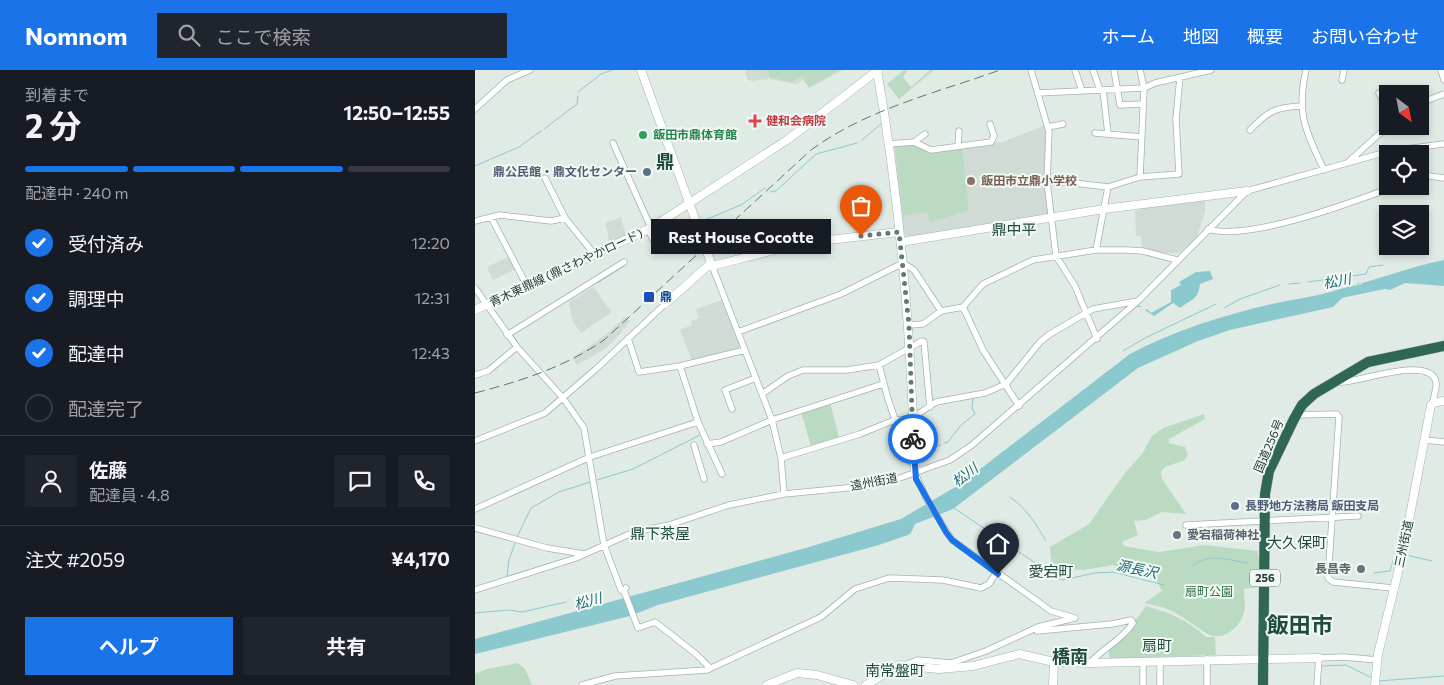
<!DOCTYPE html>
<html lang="ja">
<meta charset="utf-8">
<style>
:root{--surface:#171b24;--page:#20242c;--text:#f1f3f6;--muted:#9ea1a6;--line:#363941;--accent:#1a73e8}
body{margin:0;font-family:Commissioner,"Noto Sans JP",sans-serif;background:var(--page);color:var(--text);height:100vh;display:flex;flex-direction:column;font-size:19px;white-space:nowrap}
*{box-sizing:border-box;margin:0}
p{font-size:16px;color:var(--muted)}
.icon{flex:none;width:28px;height:28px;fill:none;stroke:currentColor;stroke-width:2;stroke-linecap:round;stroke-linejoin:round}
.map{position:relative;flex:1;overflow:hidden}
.sheet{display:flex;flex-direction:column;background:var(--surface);width:475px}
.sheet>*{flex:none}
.needle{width:32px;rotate:148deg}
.buttons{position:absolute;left:904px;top:15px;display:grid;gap:10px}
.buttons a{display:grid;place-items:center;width:50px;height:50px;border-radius:0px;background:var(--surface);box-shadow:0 2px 8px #0003;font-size:25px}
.pin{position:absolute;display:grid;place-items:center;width:42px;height:42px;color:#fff;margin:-51px -21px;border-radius:50% 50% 50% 0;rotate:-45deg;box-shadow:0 0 5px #0007}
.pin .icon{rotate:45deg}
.courier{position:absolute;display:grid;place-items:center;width:50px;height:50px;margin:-25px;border:4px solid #1a73e8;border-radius:50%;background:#fff;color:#222;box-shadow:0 1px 6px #0007}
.bubble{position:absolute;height:35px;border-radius:0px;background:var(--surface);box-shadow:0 2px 8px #0003;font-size:16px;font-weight:700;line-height:35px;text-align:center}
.summary em{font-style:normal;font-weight:700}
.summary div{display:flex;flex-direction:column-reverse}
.summary{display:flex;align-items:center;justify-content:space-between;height:85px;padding:0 25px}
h1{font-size:32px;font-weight:700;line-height:38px}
.bar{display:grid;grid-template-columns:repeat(4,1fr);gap:8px 5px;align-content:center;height:60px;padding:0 25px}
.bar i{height:6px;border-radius:4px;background:var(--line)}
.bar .current{background:var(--accent)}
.bar p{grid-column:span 4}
.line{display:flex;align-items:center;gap:12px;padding:0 25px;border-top:1px solid var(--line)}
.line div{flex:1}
.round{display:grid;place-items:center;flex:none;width:52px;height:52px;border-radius:0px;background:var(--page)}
ol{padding:0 25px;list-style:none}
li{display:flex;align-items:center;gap:15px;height:55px}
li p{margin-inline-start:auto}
li .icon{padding:5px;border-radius:50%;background:var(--accent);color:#fff;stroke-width:4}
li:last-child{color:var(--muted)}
li i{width:28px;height:28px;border:2px solid var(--line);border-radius:50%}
.primary-button{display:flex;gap:10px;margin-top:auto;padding:10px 25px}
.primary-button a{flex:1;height:58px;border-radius:0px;background:var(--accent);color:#fff;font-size:20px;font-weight:700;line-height:58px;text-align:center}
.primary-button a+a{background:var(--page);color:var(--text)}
header{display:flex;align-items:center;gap:30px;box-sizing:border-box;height:70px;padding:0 25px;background:var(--accent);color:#fff}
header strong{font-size:24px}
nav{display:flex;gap:28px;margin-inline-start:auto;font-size:18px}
.search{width:350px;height:45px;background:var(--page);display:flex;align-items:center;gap:12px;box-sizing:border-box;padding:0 18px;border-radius:0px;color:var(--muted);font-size:19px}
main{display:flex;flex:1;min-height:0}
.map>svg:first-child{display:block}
</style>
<header>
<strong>Nomnom</strong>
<div class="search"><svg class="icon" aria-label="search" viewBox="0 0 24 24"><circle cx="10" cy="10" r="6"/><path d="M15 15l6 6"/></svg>ここで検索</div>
<nav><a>ホーム</a><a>地図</a><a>概要</a><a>お問い合わせ</a></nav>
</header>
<main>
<section class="sheet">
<div class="summary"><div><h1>2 分</h1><p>到着まで</p></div><em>12:50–12:55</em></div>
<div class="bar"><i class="current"></i><i class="current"></i><i class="current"></i><i></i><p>配達中 · 240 m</p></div>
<ol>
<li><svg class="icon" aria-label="check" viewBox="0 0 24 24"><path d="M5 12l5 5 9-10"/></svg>受付済み<p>12:20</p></li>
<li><svg class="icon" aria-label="check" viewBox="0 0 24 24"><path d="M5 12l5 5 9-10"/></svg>調理中<p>12:31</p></li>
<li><svg class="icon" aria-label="check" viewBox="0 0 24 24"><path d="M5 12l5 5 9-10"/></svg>配達中<p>12:43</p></li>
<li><i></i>配達完了</li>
</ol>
<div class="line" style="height:90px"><a class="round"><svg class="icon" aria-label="person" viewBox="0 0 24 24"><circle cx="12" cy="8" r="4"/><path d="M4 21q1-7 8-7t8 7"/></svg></a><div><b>佐藤</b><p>配達員 · 4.8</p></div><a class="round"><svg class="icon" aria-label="chat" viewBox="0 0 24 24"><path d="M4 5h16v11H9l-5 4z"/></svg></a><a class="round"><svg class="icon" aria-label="phone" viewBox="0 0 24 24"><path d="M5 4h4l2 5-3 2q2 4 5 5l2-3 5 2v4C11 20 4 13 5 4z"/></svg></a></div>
<div class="line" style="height:65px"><div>注文 #2059</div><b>¥4,170</b></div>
<div class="primary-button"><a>ヘルプ</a><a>共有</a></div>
</section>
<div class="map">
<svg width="969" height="615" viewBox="0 0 969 615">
<rect width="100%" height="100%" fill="#e1ebe6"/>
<path fill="#cfdbd4" d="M270,0H368L334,18L328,10L321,14L294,9L276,11L272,9Z
M571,55L574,147L465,164L432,166L428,162L419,75L437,74L451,80L527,72Z
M730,129V142L722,167L704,183H691L667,178L666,166H661L660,141L664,140L663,136Z
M146,147L151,165L134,173L131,153Z
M35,186L41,199L18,210L12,197Z
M118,217L137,242L106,263L97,250L94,232Z
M247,230L266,278L217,291L205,260L217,255L216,251L224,248L221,239Z
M150,247L155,251L145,264L130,279L102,295L98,288L133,263Z"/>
<path fill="#badbc1" d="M288,0H364L334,17L328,6L316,12L294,7V1Z
M429,0L432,1L428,7L436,17L455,0H459L424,29L412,14Z
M437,75L455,83L487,79L494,140L455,152L452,142L428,146L420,77Z
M355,333L364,367L336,376L326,342Z
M729,344L730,349L694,369V373L710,377L713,384L710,390L690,397L686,402L687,409L711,444L687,442L671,450L659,451L663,465L647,472L649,476L684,482L729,475L783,481V487L786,488L784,517L769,519C769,526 771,536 769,542C766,558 746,573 731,563C720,556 710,548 699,542C690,537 678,535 669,533L687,521L680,507L638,495L609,500L577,498L575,477L614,454L650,403L667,384L677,366L688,358Z
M671,536C694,542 714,551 731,567H740L741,585L634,589V578L660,551Z
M43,593L50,599L57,615H0V604L12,599Z"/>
<path fill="#8bc9ce" d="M969,190V216L930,213L915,220L883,213L858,237L755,260L723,271L663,298L478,439L440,454L436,463L433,465L404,475L183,535L155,546L0,584V569L334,477L426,449L487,413L655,284C701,260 752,244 802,233C820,229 838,227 855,222C893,213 930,198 969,190Z
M735,201L738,209L725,214C723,230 718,228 705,238L698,233L679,246L670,240L672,239L676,243L696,232V220L706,215L704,212L721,202Z"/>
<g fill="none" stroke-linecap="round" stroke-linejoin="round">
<path stroke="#8bc9ce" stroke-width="1" d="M103,22L126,4L137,0
M69,59L102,34L103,26
M387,70L407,53
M0,96L44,77L66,61
M295,122L301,121L341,84L382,73
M225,152L266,135L290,118
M833,212L891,204L894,197L908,195
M122,213L149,196
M814,214L825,213
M662,236L666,237
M749,238L765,229L805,215
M37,264L43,273
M648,281L670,268L741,234
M551,285L555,279
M469,373L473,372L486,355L500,344L497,338L498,328
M448,382L465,375
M122,410L158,399L225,365
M535,427C552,439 561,454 571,471
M479,438L584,509L588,510L620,503L638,502L689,515
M42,467L56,438L84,422L115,412
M931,485L957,491
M718,496C732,482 754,490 772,493
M899,503L915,501L918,491
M7,515L32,507L34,490L40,473
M0,543L34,540L47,542L91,532
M847,596L871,595L897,608
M903,611L969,606"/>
<path stroke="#8bc9ce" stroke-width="9" d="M863,224L911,214"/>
<g stroke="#a4b3ac" stroke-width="7">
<path id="street" d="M556,0L574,62L572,112L581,186L600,216L622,269
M600,0L607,21
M618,0L625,20
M639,0L645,35L668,34
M831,0C821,45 831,61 849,100
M966,0L969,10
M867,10L869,0
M628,20L633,64
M563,23L669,18L680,13L736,0
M904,23L912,39
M945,33L969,24
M0,39L32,10L55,0
M573,57L588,54
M775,60C793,41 801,37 827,36
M620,63L667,67
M439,72L450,64
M138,73L176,158
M414,74L439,72L456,80L516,72L519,66L515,54
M483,76L484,61
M872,93L913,56
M665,107L669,18L665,0
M70,108L90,148
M945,109L954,106L969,108
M572,112H590L633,117L665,107L704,104L701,49L705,7
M16,147L52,216
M0,151L25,145L76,151L90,148L120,185
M733,159C774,172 880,131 921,116
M173,160L179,171
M621,180L633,117
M236,193L297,350L306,388L309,424
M0,218L42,277L88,328L109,358L129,475L146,520
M488,237L508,280L544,336
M434,255L448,254L466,241L488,237L508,214L558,190L621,180H652L668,181L702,190
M263,262L366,224L428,193L439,200L466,241
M32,265L149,192
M153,268L164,302L205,296
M404,295L413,329L434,390L440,395
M0,305L13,301L42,277
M863,312C878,315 957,283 961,313C962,319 958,327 958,333
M287,324L313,306L328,300H372L404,295L447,271L449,272L455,337
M257,339L250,320L281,308
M821,345L862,344L864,347L853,508L858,512L918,518
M949,370L969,372
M0,371L70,343L121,299L190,234
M232,374L246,372L297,350L408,314
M219,375L229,409
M306,388L385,364L417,351L437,348L461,332L510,323L531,314L565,272L575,264L618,239L663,231
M247,404L223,352L205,296L270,280
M0,439L115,387L223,352
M711,455L883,446
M0,458L72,478L109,484
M151,518L149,521L163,558L180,552L221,584L235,598
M0,520L101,488L159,462L194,455L254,435L309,424L392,416L422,409L475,390L497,375L663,231L772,121L915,81L969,74
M562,561L637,554L656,550L658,553C647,570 628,578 615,593
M732,589V615
M432,594L443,590L476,593L511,581L563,557L600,548L576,541L477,470L452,430L440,403
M107,615L140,606L232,600L346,547L380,519L414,508L468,510L506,518L514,514L521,503
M668,615V591
M685,615V591
M842,615L844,588L869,587L903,590"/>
</g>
<g stroke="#a0b6ad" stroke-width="9">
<path id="secondary" d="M166,0L236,193L190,234
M402,0C421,108 432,218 437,327C438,353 440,378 440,403
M426,172L629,139L772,121
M237,196L327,173L424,162
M0,240L176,158L312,70L403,0
M292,615L322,603L342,605L378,615
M391,615L424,595L464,599L498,596L544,584L579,592L615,593L844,588
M578,615L579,592
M900,615L903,584L928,482L956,335L958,333L969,331"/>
</g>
<g stroke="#c1c8c6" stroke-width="11">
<path id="highway" d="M788,615L790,424L794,401L819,349L827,335L839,324L893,292L969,276"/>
</g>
<use href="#street" stroke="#fff" stroke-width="5.5"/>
<use href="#secondary" stroke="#fff" stroke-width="8"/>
<use href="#highway" stroke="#2f6656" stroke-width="10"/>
<path stroke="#5c766d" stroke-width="1" stroke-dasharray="10 5" stroke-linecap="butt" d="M0,323C46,311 90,297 129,270L336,80C392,39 461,23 525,0"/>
</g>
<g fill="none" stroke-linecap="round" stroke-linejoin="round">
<path stroke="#657971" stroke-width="5" stroke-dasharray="0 9" d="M386,166L424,162L434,255L438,369"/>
<path stroke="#1a73e8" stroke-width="6" d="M438,369L441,409L471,462L477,470L523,504"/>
</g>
<path fill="#e0444e" stroke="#f1f8f4" stroke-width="2" d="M277.5 43.5h5v5h5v5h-5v5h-5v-5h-5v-5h5z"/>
<circle fill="#2e9e5b" stroke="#f1f8f4" stroke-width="2" cx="168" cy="65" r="5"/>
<g fill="#5c6f8a" stroke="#f1f8f4" stroke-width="2">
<circle cx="172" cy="102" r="5"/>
<circle cx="760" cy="436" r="5"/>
</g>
<circle fill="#8d6e63" stroke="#f1f8f4" stroke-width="2" cx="496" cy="111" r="5"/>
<rect fill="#1a4fb4" stroke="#f1f8f4" stroke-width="2" x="168" y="221" width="12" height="12" rx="2.5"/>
<g fill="#6b7280" stroke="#f1f8f4" stroke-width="2">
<circle cx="702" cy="465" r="5"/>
<circle cx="886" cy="499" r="5"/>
</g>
<g text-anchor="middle" stroke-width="4" stroke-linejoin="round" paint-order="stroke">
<rect fill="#f1f8f4" stroke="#60746c" stroke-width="1" x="775" y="499.5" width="30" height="17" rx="4"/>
<g font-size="11" font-weight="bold" fill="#223b32">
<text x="790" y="512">256</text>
</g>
<g font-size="12" font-weight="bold" fill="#be3a42" stroke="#f1f8f4" text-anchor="start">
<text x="291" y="55">健和会病院</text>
</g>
<g font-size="12" font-weight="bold" fill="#27864d" stroke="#f1f8f4" text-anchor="start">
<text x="178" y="69">飯田市鼎体育館</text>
</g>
<g font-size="12" font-weight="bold" fill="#4e5e75" stroke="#f1f8f4" text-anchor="end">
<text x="162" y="106">鼎公民館・鼎文化センター</text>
<text x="770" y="440" text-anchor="start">長野地方法務局 飯田支局</text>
</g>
<g font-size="12" font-weight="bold" fill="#785e54" stroke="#f1f8f4" text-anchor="start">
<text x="506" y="115">飯田市立鼎小学校</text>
</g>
<g font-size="12" fill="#223b32" stroke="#f1f8f4">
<text transform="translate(91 198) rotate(-25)" y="4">青木東鼎線 (鼎さわやかロード)</text>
<text transform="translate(794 376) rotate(-67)" y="4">国道256号</text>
<text transform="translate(399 412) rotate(-11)" y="4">遠州街道</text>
<text transform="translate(929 474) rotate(-78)" y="4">三州街道</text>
</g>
<g font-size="12" font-weight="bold" fill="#164399" stroke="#f1f8f4" text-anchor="start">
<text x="185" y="231">鼎</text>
</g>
<g font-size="12" font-weight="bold" fill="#5b616d" stroke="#f1f8f4" text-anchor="start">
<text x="712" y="469">愛宕稲荷神社</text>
<text x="876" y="503" text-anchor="end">長昌寺</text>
</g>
<g font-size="12" fill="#2e7042" stroke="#f1f8f4">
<text x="734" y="526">扇町公園</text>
</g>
<g font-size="14" font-style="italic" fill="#1e6c74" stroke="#f1f8f4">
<text transform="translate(862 211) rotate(-11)" y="5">松川</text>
<text transform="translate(490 405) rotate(-38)" y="5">松川</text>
<text transform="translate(662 499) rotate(12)" y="5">源長沢</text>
<text transform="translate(113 531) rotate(-15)" y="5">松川</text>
</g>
<g font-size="15" fill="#1f4c3e" stroke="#f1f8f4">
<text x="539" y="165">鼎中平</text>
<text x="185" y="469">鼎下茶屋</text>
<text x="822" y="478">大久保町</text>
<text x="576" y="507">愛宕町</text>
<text x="682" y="581">扇町</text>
<text x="420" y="606">南常盤町</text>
</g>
<g font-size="18" font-weight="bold" fill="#1f4c3e" stroke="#f1f8f4">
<text x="190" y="98">鼎</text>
<text x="595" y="593">橋南</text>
</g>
<g font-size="22" font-weight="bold" fill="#1f4c3e" stroke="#f1f8f4">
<text x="825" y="563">飯田市</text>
</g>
</g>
</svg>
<div class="buttons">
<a><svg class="needle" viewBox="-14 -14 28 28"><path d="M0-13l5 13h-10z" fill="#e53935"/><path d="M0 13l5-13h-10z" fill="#9ea1a6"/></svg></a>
<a><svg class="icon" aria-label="locate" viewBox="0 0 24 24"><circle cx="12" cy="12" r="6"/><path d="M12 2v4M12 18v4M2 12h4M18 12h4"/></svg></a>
<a><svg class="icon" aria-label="layers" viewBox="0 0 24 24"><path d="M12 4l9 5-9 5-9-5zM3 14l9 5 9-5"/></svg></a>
</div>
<div class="pin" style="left:386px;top:166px;background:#ea580c"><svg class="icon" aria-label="bag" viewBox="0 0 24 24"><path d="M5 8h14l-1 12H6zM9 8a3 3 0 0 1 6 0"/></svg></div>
<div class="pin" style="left:523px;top:504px;background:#1f2937"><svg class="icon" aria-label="home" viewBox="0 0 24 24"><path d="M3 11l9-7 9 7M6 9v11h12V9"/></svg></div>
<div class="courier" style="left:438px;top:369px"><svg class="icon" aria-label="bike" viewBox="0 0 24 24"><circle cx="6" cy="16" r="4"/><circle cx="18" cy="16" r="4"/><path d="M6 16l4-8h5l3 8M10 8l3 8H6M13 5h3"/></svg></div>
<div class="bubble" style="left:176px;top:149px;width:180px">Rest House Cocotte</div>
</div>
</main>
